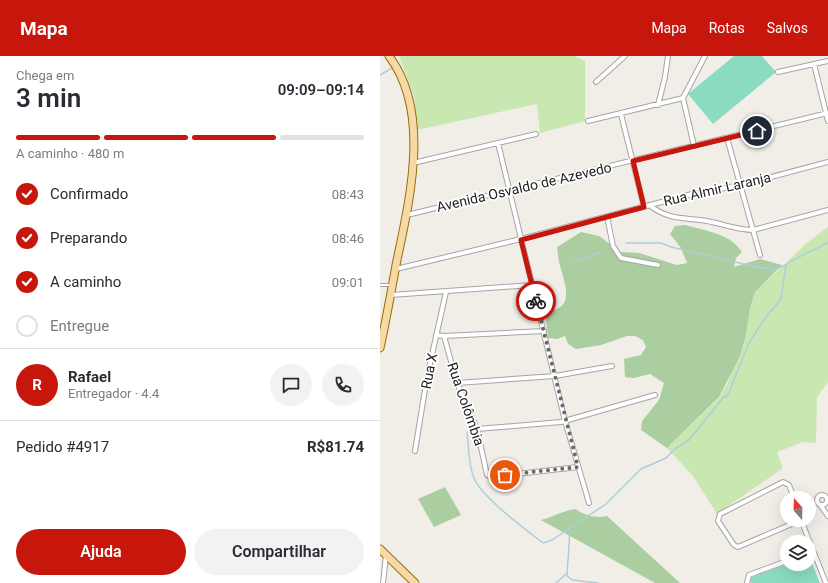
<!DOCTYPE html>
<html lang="pt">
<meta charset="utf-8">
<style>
:root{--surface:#fff;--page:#f2f2f3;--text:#2b2b33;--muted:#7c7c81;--line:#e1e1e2;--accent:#c7160b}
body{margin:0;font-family:Roboto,sans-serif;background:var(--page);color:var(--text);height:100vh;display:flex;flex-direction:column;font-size:15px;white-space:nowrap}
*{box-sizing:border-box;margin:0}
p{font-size:13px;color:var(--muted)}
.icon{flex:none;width:22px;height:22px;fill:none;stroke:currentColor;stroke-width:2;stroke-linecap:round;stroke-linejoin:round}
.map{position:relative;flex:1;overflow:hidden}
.details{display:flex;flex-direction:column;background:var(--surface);width:380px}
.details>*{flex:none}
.needle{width:26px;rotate:340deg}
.fabs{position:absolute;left:400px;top:435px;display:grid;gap:8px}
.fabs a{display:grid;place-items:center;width:36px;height:36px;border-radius:50%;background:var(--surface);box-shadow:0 4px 16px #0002;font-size:20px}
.pin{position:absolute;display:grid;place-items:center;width:34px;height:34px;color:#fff;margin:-17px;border:2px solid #fff;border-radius:50%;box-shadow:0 1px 4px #0007}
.courier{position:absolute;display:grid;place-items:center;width:40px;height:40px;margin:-20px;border:3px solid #c7160b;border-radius:50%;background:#fff;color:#222;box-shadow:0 1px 5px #0007}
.headline em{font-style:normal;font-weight:600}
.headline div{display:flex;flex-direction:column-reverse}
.headline{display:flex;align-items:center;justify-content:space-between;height:68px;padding:0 16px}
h1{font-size:26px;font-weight:600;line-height:30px}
.bar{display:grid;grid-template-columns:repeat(4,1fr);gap:6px 4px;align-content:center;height:48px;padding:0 16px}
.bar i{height:5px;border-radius:3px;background:var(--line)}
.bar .on{background:var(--accent)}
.bar p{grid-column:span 4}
.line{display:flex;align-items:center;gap:10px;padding:0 16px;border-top:1px solid var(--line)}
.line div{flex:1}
.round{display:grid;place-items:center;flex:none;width:42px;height:42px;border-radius:21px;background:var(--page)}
ol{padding:0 16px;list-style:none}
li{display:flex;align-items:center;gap:12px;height:44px}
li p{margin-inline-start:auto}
li .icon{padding:4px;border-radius:50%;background:var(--accent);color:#fff;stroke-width:4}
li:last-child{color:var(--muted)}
li i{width:22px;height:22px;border:2px solid var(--line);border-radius:50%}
.button{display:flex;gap:8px;margin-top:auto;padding:8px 16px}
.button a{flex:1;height:46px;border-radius:24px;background:var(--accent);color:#fff;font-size:16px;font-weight:600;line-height:46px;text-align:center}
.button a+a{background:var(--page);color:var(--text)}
header{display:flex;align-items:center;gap:24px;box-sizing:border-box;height:56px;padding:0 20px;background:var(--accent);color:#fff}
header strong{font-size:19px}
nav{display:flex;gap:22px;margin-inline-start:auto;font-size:14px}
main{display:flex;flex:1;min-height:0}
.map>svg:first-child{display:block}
</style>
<header>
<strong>Mapa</strong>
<nav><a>Mapa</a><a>Rotas</a><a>Salvos</a></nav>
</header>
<main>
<section class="details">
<div class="headline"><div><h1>3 min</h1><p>Chega em</p></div><em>09:09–09:14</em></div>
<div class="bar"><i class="on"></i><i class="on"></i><i class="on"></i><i></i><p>A caminho · 480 m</p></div>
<ol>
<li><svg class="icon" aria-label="check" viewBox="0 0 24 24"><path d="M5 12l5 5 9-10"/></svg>Confirmado<p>08:43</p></li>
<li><svg class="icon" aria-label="check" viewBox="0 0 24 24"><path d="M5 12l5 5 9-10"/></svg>Preparando<p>08:46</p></li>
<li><svg class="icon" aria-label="check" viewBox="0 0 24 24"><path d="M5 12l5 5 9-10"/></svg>A caminho<p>09:01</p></li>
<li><i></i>Entregue</li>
</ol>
<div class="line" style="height:72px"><b class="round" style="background:var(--accent);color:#fff">R</b><div><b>Rafael</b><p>Entregador · 4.4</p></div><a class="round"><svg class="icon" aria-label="chat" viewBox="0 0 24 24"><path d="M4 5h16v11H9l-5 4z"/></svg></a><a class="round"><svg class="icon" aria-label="phone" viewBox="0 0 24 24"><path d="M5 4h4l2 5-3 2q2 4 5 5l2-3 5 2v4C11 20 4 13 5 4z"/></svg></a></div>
<div class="line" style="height:52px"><div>Pedido #4917</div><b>R$81.74</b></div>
<div class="button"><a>Ajuda</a><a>Compartilhar</a></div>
</section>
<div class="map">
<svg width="448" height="527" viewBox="0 0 448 527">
<rect width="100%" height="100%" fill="#f1eee8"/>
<path fill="#c8e7b1" d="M19,0H195L205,5V65L160,77L157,48L37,74L34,40Z
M448,171V326L437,341L436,387L423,386L397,396L403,412L337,458L313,420L287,392L339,342L347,328L366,279L370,252L375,236L428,186Z"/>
<path fill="#aace9f" d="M305,169C325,175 350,177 362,196L356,202L354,211L380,203L402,209L375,236L370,252L366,279L359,302L339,341L287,392L261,374L262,365L279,344L284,327L270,318L254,322L245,321L244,303L261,299L266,291L263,284L255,280H247L221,289L196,293L188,288L185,280L177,283L168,282L165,256C195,253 186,231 180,210C178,204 178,197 177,191L201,176L219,180L241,196L259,197L297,209L307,207L301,192L290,178L295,170Z
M65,431L81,459L54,471L38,443Z
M196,453C203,459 217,463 227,460L300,527H275L161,464C173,461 184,454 196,453Z"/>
<path fill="#8adbc1" d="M354,0H382L396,16L333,68L308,38Z
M429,500L440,527H371L370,522L408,508H429Z"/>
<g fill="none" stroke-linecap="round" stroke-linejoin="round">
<path stroke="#abcedc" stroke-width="1.5" d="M0,19L12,12
M246,187H281L291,191L381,212L396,213L406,209C408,205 441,191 448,186
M191,206L223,195
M87,376C89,391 88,408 94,422C100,439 147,475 163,487L172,484L226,448L261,413L286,402L295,393L309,384L343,342L348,339L369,287L383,265L401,243L406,209
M190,473L187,520L192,524L218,527
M176,527L186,518"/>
<g stroke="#a5a5a5" stroke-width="4">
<path id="service" d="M0,229H11"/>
</g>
<g stroke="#a5a5a5" stroke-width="6">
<path id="minor" d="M434,8L448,65
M398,16L448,5
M216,26L245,0
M278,49L285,21L288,0
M241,58L264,151
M208,65L303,42
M347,82L380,199
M118,87L185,365L209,447
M314,90L303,42L325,0
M33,107L156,78
M269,149C290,165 304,161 327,165C343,168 357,174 373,174L448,154
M27,159L448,57
M227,161L233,190L241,202L278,209
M16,213L141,183L312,138L361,129L448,106
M11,239L152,229
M56,279L64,280L164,275
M64,280L77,327L97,373L107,419L111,421L198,411
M77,327L175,320L232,310
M97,373L181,366L275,339
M35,395L47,321L66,236
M437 444a5 5 0 1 1 10 0a5 5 0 1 1-10 0Z
M414,442L409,429L403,426L340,458L338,465L354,489L358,491L421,464
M441,450L448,460
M421,464L446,527
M3,527L6,499
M367,527L369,519L407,505"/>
</g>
<g stroke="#956f08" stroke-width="9">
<path id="primary" d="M0,292C6,265 11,237 16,209C29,146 52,57 9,0
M0,493L35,527"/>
</g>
<use href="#service" stroke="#fff" stroke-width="2"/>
<use href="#minor" stroke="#fff" stroke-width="4"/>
<use href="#primary" stroke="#f7d9a6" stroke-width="7"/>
</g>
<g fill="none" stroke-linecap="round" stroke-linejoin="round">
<path stroke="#6a6967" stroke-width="4" stroke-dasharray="0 7.2" d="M125,419L198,411L156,245"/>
<path stroke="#c7160b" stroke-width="5" d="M156,245L141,184L264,151L253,105L377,75"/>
</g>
<g text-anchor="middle" stroke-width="3.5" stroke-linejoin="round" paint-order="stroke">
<g font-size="14" fill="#212121" stroke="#fff">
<text transform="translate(144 131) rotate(-13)" y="5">Avenida Osvaldo de Azevedo</text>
<text transform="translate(337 133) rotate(-13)" y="5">Rua Almir Laranja</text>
<text transform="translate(49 315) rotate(-79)" y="5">Rua X</text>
<text transform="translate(86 348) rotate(71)" y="5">Rua Colômbia</text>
</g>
</g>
</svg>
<div class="fabs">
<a><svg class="needle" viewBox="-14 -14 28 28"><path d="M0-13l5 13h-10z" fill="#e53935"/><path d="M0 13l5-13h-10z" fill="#7c7c81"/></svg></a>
<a><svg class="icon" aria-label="layers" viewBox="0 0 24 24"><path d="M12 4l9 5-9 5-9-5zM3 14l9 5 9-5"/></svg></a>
</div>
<div class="pin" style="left:125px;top:419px;background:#ea580c"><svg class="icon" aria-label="bag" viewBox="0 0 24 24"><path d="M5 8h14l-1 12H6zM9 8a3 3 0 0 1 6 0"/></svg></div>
<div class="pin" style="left:377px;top:75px;background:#1f2937"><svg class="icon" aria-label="home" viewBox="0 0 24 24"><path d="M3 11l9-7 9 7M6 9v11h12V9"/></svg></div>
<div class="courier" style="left:156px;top:245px"><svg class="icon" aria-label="bike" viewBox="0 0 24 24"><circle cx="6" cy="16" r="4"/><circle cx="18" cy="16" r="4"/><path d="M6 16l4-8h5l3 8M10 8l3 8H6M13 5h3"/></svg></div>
</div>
</main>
